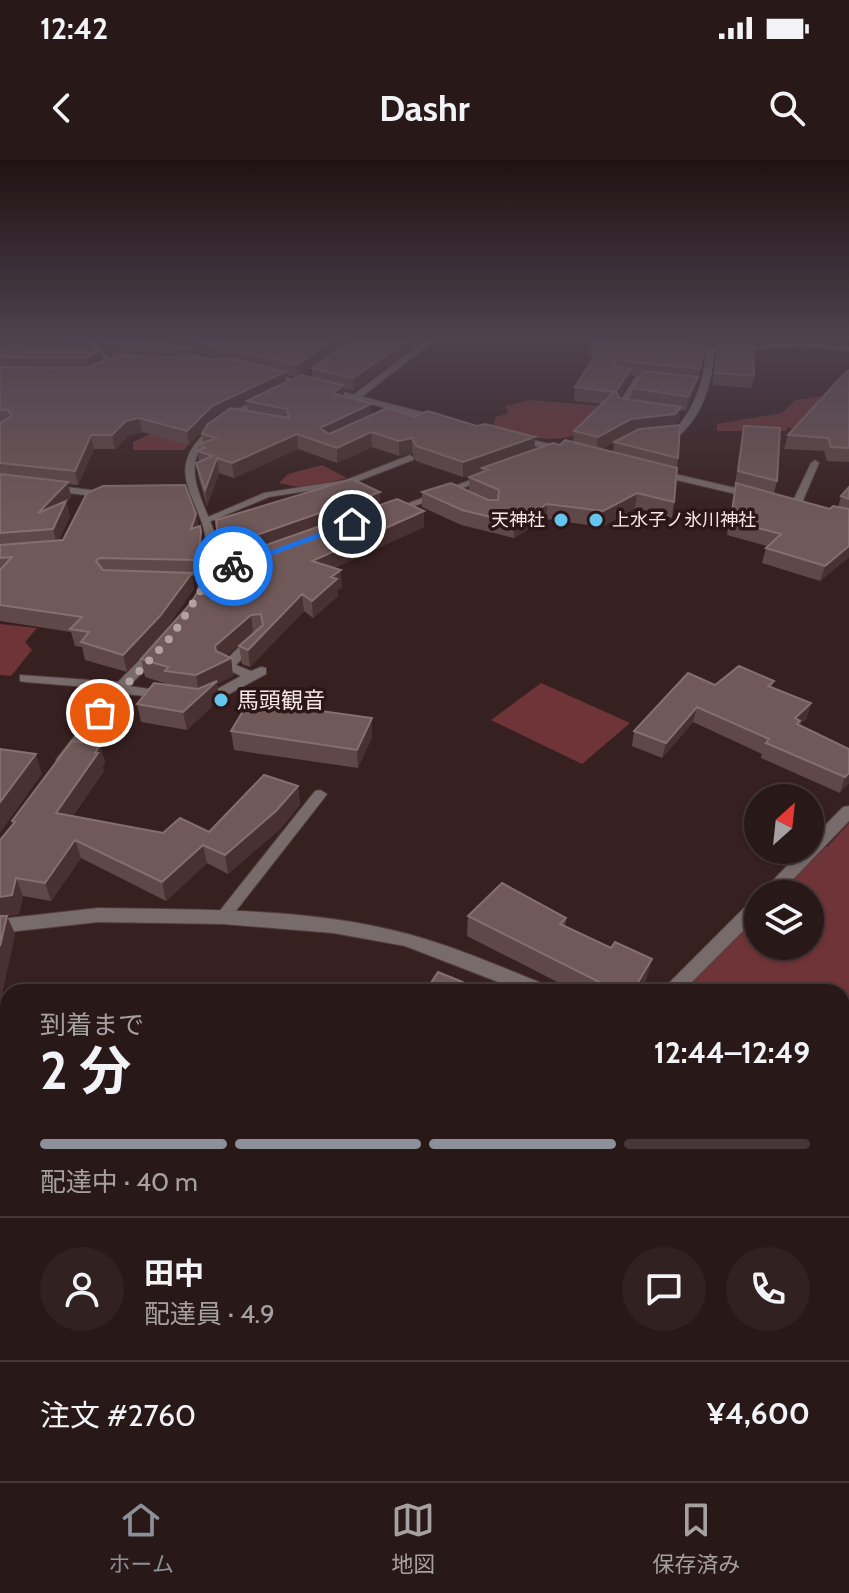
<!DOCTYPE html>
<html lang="ja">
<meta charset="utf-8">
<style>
:root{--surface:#291818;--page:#312121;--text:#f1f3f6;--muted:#a5a0a2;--line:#453737;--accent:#8c9099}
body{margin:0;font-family:Cabin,"Noto Sans JP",sans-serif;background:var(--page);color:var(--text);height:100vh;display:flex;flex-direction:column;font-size:30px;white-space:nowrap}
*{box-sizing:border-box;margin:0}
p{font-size:26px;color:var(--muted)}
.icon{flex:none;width:44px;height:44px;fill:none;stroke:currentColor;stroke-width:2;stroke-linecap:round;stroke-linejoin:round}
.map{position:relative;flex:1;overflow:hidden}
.sheet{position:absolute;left:0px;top:824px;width:850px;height:498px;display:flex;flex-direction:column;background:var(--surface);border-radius:24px 24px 0 0;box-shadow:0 2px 6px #0004,0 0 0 2px var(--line)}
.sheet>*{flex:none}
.needle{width:52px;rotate:27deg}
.buttons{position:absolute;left:744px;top:624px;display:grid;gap:16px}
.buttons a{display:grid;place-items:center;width:80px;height:80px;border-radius:50%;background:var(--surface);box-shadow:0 2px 6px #0004,0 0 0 2px var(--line);font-size:40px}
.pin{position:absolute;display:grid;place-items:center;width:68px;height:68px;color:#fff;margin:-34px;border:4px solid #fff;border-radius:50%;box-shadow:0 2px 8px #0007}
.courier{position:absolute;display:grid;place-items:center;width:80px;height:80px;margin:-40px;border:6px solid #1a73e8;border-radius:50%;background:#fff;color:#222;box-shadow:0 2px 10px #0007}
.overview em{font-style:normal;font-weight:700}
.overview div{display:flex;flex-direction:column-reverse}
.overview{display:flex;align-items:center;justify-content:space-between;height:136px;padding:0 40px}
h1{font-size:52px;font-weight:700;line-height:60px}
.bar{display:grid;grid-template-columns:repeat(4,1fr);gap:12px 8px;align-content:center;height:96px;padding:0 40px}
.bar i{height:10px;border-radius:6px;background:var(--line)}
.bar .current{background:var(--accent)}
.bar p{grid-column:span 4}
.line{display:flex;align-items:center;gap:20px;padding:0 40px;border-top:2px solid var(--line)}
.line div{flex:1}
.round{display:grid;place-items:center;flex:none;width:84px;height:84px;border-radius:42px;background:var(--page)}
.status{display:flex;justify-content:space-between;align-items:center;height:56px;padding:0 40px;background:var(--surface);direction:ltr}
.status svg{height:22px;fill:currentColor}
header{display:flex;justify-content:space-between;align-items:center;height:104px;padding:0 40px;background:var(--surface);font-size:36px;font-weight:700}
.menu{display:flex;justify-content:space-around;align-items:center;height:112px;border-top:2px solid var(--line);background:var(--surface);font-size:22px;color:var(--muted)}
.menu a{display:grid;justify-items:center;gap:4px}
.menu .current{color:var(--accent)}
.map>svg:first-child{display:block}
</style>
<div class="status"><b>12:42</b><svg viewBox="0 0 49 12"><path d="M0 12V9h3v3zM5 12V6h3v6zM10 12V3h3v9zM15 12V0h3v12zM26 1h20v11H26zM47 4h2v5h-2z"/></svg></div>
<header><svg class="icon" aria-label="back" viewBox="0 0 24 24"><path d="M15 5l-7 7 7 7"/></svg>Dashr<svg class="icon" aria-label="search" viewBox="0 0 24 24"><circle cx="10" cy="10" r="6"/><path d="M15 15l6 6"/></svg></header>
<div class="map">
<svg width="849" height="1321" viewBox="0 0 849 1321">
<rect width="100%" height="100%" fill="#372020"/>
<path fill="#6f3437" d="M620,177H832L827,182H772L696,190Z
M823,236L827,238L805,271L787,267L786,271H717V264L782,253L796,240Z
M530,240L604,246C596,255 583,273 572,276C550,283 513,276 493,265L496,257L509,253L505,246Z
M176,262L193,278L184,290H133V282Z
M322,305L347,318L303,328L279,323L288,314Z
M0,464L37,468L25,482L32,490L11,516L0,515Z
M541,523L630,563L582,604L491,560Z
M849,663V1321H778L779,1314H842V832H665L710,805L718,791L758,760V786H810V734H783L792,724V716L820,689L828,686Z"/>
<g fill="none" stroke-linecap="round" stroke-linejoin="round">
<g stroke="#523c3c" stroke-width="2">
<path id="service" d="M636,216L643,218L626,244L632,247L628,249L618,248L617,246Z
M410,295L414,298L413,300L351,324L269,337L209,362L201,360L264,333L346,320Z
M815,300L819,303L801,345L793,347L791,345L811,303Z
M320,630L327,634L325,637L228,761H218L215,757L218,753L315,631Z
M23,1314H49L46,1321H20Z"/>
</g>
<g stroke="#523c3c" stroke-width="2">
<path id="minor" d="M82,177H90L108,197L132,204L128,206L102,201Z
M430,177H439L359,239H353V235Z
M20,180L41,183L24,184L0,197V192Z
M797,182L849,187V191L797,186L714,193C712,223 704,252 681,274H675L673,272C694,249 703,224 706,193L683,195L680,191Z
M265,236L272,238C250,255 218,261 202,286C178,320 220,361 219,398C218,407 213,418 210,427L204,431L200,430L198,427C201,418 207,407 207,397C210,339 151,315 216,263C230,251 249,244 265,236Z
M484,315L492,317L396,353L387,351Z
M51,325L107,332L112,335L107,338L47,330V326Z
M255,475L261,479L236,505L251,511L261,507L266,508V514L218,540L195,543L193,540L195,537L208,534L241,516L220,506L250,476Z
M157,486L163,490L162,493L129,526L170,532L172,535L170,538L122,534L68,603H58L56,600L58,597L111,529L25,522L20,521V515L118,522L152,487Z
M849,646V661L779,734H760L802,690H810V681L843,647Z
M758,739V756L682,832H660L752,740Z
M98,748C200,750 308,747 408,774C457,787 505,809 552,827L555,832H524L405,786L333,773L223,764L98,762L0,773V759Z
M329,1314H358L355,1321H326Z"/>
</g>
<g stroke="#523c3c" stroke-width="2">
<path id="tertiary" d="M173,189L228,202L229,204L225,206L170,193Z
M267,212L445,258L446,260L442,263L264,216Z
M514,275L569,289L571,291L566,294L511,280V276Z
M658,310L757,333L758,335L753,338L655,315L653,313Z"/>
</g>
<use href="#service" fill="#786b6b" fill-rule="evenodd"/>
<use href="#minor" fill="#786b6b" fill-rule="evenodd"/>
<use href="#tertiary" fill="#786b6b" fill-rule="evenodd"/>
</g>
<path fill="#604848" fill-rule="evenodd" d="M0,177H80L81,180H87L89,191L103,201L115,196L106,193L93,177H186L174,184L187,188L185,178L186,177H355L302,215L312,218V208L357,177H429L353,231L344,229V236L371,244V255L534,290L573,282L574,271L602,244L574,241L575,227L594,197L587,195L589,183L657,181L705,183L698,222H697L695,231L686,251L681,250L679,260L675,265L678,298L674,342L672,358L635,348L602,367L546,359L514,378L461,365L422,347V332L469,331V317L482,312V311L463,317L416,301L412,293L399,296L372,287L337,303L298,289L234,318L219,313L207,346L199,319L196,303L199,302L197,291L199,290L198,285L203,283L202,274L206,267L189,285L142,272L129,275L115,289H94L78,325L68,324L71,337L66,342L70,356L59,380L196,354L203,388L201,416H192L194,429L127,512L85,500L82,487L75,486L71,472L0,461ZM17,180L19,188H2ZM191,191L227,200L192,198ZM285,214L296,217L286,222ZM630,215L641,216L633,228L631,239L619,238L629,222ZM247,243L248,251L237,249ZM630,272H634L614,282L613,292L601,289Z
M719,183L754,216L752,228L712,225Z
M849,210V302L827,301L824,291L784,289L788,275Z
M744,266L777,321L774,333L830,349L838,347L841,336L849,327V397L820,421L762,403L766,388L767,386L727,375Z
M380,345L424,367L334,408L342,427L337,430L338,436L313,458L304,451L250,507L242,504L239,486L255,472H253L226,496L231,498L233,516L217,524L220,539L187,570L141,562L137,544L168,525L167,524L145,517L141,499Z
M774,521L772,527L811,543L806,559L799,565L849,589V623L840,633L761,598L762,594L693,562L662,598L632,586L634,571L715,525Z
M372,558V577L358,608L234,590L231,571Z
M72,581L100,585L105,603L102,607L104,611L72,657L163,673L180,658L209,672L264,615L298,626L300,645L279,670L228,714L207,703L166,741L81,698L51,741L23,736L19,754L6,756L15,774L0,842V680L13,664L12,661Z
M468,756L566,758L565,766L611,788L647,818L639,832H577L467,776Z"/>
<path fill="#493131" d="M0,177H23L16,179L17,180L0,189Z
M169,177H186L170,186Z
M337,177H355L298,218L297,205Z
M412,177H429L353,231V218Z
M101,191L103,203L88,211L86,198Z
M631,209L629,222L614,244L616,231Z
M285,212L286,225L247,241V243L214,260L189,285L187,271L212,246Z
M698,217L695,231L686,251L688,237Z
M343,225L344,239L333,233Z
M371,244L372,258L321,283L320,268Z
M681,247L679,260L673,268L630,272L596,291L598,277L631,259Z
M139,258L142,272L129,275L115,289L112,275L126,261Z
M371,272L372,287L337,303V288Z
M297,274L298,289L234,318L232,303Z
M91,275L94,289L78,325L75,311Z
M535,277L534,292L482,308V311L463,317V302Z
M412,278V293L399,296V281Z
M217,298L219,313L207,346L205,330Z
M68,322L71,337L66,342L70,356L57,385L53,369L38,353Z
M380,332V347L221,405L219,388Z
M637,333L635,348L602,367L603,351Z
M547,344L546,359L514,378L515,363Z
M424,351V367L313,418L312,401Z
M196,354L199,370L191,369Z
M201,372L203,388L201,416L198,400Z
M849,386V397L820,421L825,406Z
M341,410L342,427L337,430L338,436L313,458L312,441L331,417Z
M192,413L194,429L164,473L127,512L123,495Z
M302,434L304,451L250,507L248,490Z
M251,455L253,472L218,504L215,486Z
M231,498L233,516L217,524L220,539L187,570L183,552L199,533L196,515Z
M811,543L806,559L795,569V558Z
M697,547L693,562L662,598L666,583Z
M372,558V577L358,608L357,590Z
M100,585L105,603L102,607L104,611L62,672L56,653Z
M36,594L42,614L0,673V642Z
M849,613V623L840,633L845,617Z
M298,626L300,645L279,670L228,714L225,695Z
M75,680L81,698L51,741L45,723Z
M203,685L207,703L166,741L162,722Z
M16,718L23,736L19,754L0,757V737Z
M7,756L15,774L0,842V786Z
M652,799L647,818L639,832H632Z"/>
<path fill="#715959" stroke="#866f6f" stroke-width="2" d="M19,177H43L87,180L16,179Z
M101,177H148L190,189L117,186L103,180Z
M186,177H337L297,205L185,178Z
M357,177H412L353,218L312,208Z
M603,177H640L657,181L705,183L700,209L614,200V206L631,209L616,231L619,238L681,247L675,254L631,259L598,277L574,271L614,232L575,227L595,196L606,186L589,183Z
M719,183L753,184L754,216L715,213Z
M0,188L101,191L86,198L0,197Z
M117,195L238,200L285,212L212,246L187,271L139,258L126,261L112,275H91L75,311L0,303V263L12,256L8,250H0V207L87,208Z
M849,210V288L831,287L828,278L788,275L844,214Z
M644,211L698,217L688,237L633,228Z
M301,215L343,225L333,233L371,244L320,268L329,274L387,248L415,257L428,251L477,266L485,264L535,277L463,302L416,286L412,278L399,281L371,272L337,288L297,274L232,303L217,298L205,330L196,303L213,296L197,291L205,288L198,285L216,278L202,274L208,264L231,248L289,258L287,249L247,241Z
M680,265L678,298L614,282L639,269Z
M744,266L780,268L777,321L738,311Z
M565,280L677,308L674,342L637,333L603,351L547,344L515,363L462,350L422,332L451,323L488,340H498L499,330L469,317L488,310L482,308L553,283L560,285Z
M0,314L68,322L38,353L66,341L53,369L0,373Z
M352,319L380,332L219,388L216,360Z
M736,323L830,349L833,346L849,349V386L825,406L766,388L781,374L731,361Z
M185,325L196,354L191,369L200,366L201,372L198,400L99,398L96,401L103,410L192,413L160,456L123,495L81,482L89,472L70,469L82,457L0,445V410L12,397L0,398V385L63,380L87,333L103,326Z
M849,327V339L841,336Z
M397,339L424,351L312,401L341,410L331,417L337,419L312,441L302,434L248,490L239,486L263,465L261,454L251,455L215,486L216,491L231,498L196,515L165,511L168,507L141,499L191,443L215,403Z
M739,506L774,521L768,526L811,543L795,558L800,561L797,564L849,589V613L845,617L766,583L769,579L697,547L666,583L634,571L688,513L715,525Z
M217,521L183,552L137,544L154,523L198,529Z
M249,541L372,558L357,590L231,571Z
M72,581L100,585L95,593H98L56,653L163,673L180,658L209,672L264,615L298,626L276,651L225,695L203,685L162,722L75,680L45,723L16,718L12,735L0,737V680L15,662L12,661Z
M0,589L36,594L0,642Z
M502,723L566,758L560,764L611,788L615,782L652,799L632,832H619L468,756Z
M0,756H7L0,786Z
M438,812L487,832H425Z
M383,823L403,832H376Z
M600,1314H613L620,1321H595Z"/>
<linearGradient id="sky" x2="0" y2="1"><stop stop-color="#1e1212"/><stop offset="0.49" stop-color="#4d424e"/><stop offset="1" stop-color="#4d424e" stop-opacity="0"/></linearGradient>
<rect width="849" height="362" fill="url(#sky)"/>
<path fill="#1a73e8" d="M352,361L355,365L237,408L229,406Z"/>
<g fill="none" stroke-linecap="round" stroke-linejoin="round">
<path stroke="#b4a1a1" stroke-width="8" stroke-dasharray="0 14.4" d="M100,553L172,476L211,415L233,406"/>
</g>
<g fill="#64c5ee" stroke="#2c1617" stroke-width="3">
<circle cx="561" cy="360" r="8"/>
<circle cx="596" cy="360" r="8"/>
<circle cx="221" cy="540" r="8"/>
</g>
<g text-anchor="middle" stroke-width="7" stroke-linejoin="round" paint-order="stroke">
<g font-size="18" fill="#f7e7e7" stroke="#2c1617" text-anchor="end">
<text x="545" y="366">天神社</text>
<text x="612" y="366" text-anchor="start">上水子ノ氷川神社</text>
</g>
<g font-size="22" fill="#f7e7e7" stroke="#2c1617" text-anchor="start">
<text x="237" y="548">馬頭観音</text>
</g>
</g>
</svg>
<div class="buttons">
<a><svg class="needle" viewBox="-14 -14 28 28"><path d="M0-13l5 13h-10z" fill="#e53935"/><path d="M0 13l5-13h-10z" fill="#a5a0a2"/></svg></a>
<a><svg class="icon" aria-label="layers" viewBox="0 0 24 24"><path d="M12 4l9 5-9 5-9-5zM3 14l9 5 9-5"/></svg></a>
</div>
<div class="pin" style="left:100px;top:553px;background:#ea580c"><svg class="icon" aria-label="bag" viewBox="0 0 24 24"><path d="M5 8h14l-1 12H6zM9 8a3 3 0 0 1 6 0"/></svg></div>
<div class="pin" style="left:352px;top:364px;background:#1f2937"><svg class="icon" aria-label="home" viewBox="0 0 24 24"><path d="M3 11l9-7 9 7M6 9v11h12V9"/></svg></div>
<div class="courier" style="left:233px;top:406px"><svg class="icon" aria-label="bike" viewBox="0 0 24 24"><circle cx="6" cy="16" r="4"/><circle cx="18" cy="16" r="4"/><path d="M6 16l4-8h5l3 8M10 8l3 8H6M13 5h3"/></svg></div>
<section class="sheet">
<div class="overview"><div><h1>2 分</h1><p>到着まで</p></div><em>12:44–12:49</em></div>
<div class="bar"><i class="current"></i><i class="current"></i><i class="current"></i><i></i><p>配達中 · 40 m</p></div>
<div class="line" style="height:144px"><a class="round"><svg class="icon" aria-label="person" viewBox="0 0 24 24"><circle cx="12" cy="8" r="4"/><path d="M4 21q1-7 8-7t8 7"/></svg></a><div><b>田中</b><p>配達員 · 4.9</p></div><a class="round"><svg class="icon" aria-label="chat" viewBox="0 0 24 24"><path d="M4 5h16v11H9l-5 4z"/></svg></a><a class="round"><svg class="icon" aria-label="phone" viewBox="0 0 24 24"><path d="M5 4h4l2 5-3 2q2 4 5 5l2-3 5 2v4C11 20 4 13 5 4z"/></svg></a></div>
<div class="line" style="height:104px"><div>注文 #2760</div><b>¥4,600</b></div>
</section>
</div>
<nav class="menu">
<a class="current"><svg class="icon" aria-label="home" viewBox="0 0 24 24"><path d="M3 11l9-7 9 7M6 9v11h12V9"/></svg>ホーム</a>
<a><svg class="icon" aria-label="map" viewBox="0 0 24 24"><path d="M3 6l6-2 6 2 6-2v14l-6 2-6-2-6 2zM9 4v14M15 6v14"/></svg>地図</a>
<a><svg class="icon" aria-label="saved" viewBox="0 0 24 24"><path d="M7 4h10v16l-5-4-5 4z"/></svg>保存済み</a>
</nav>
